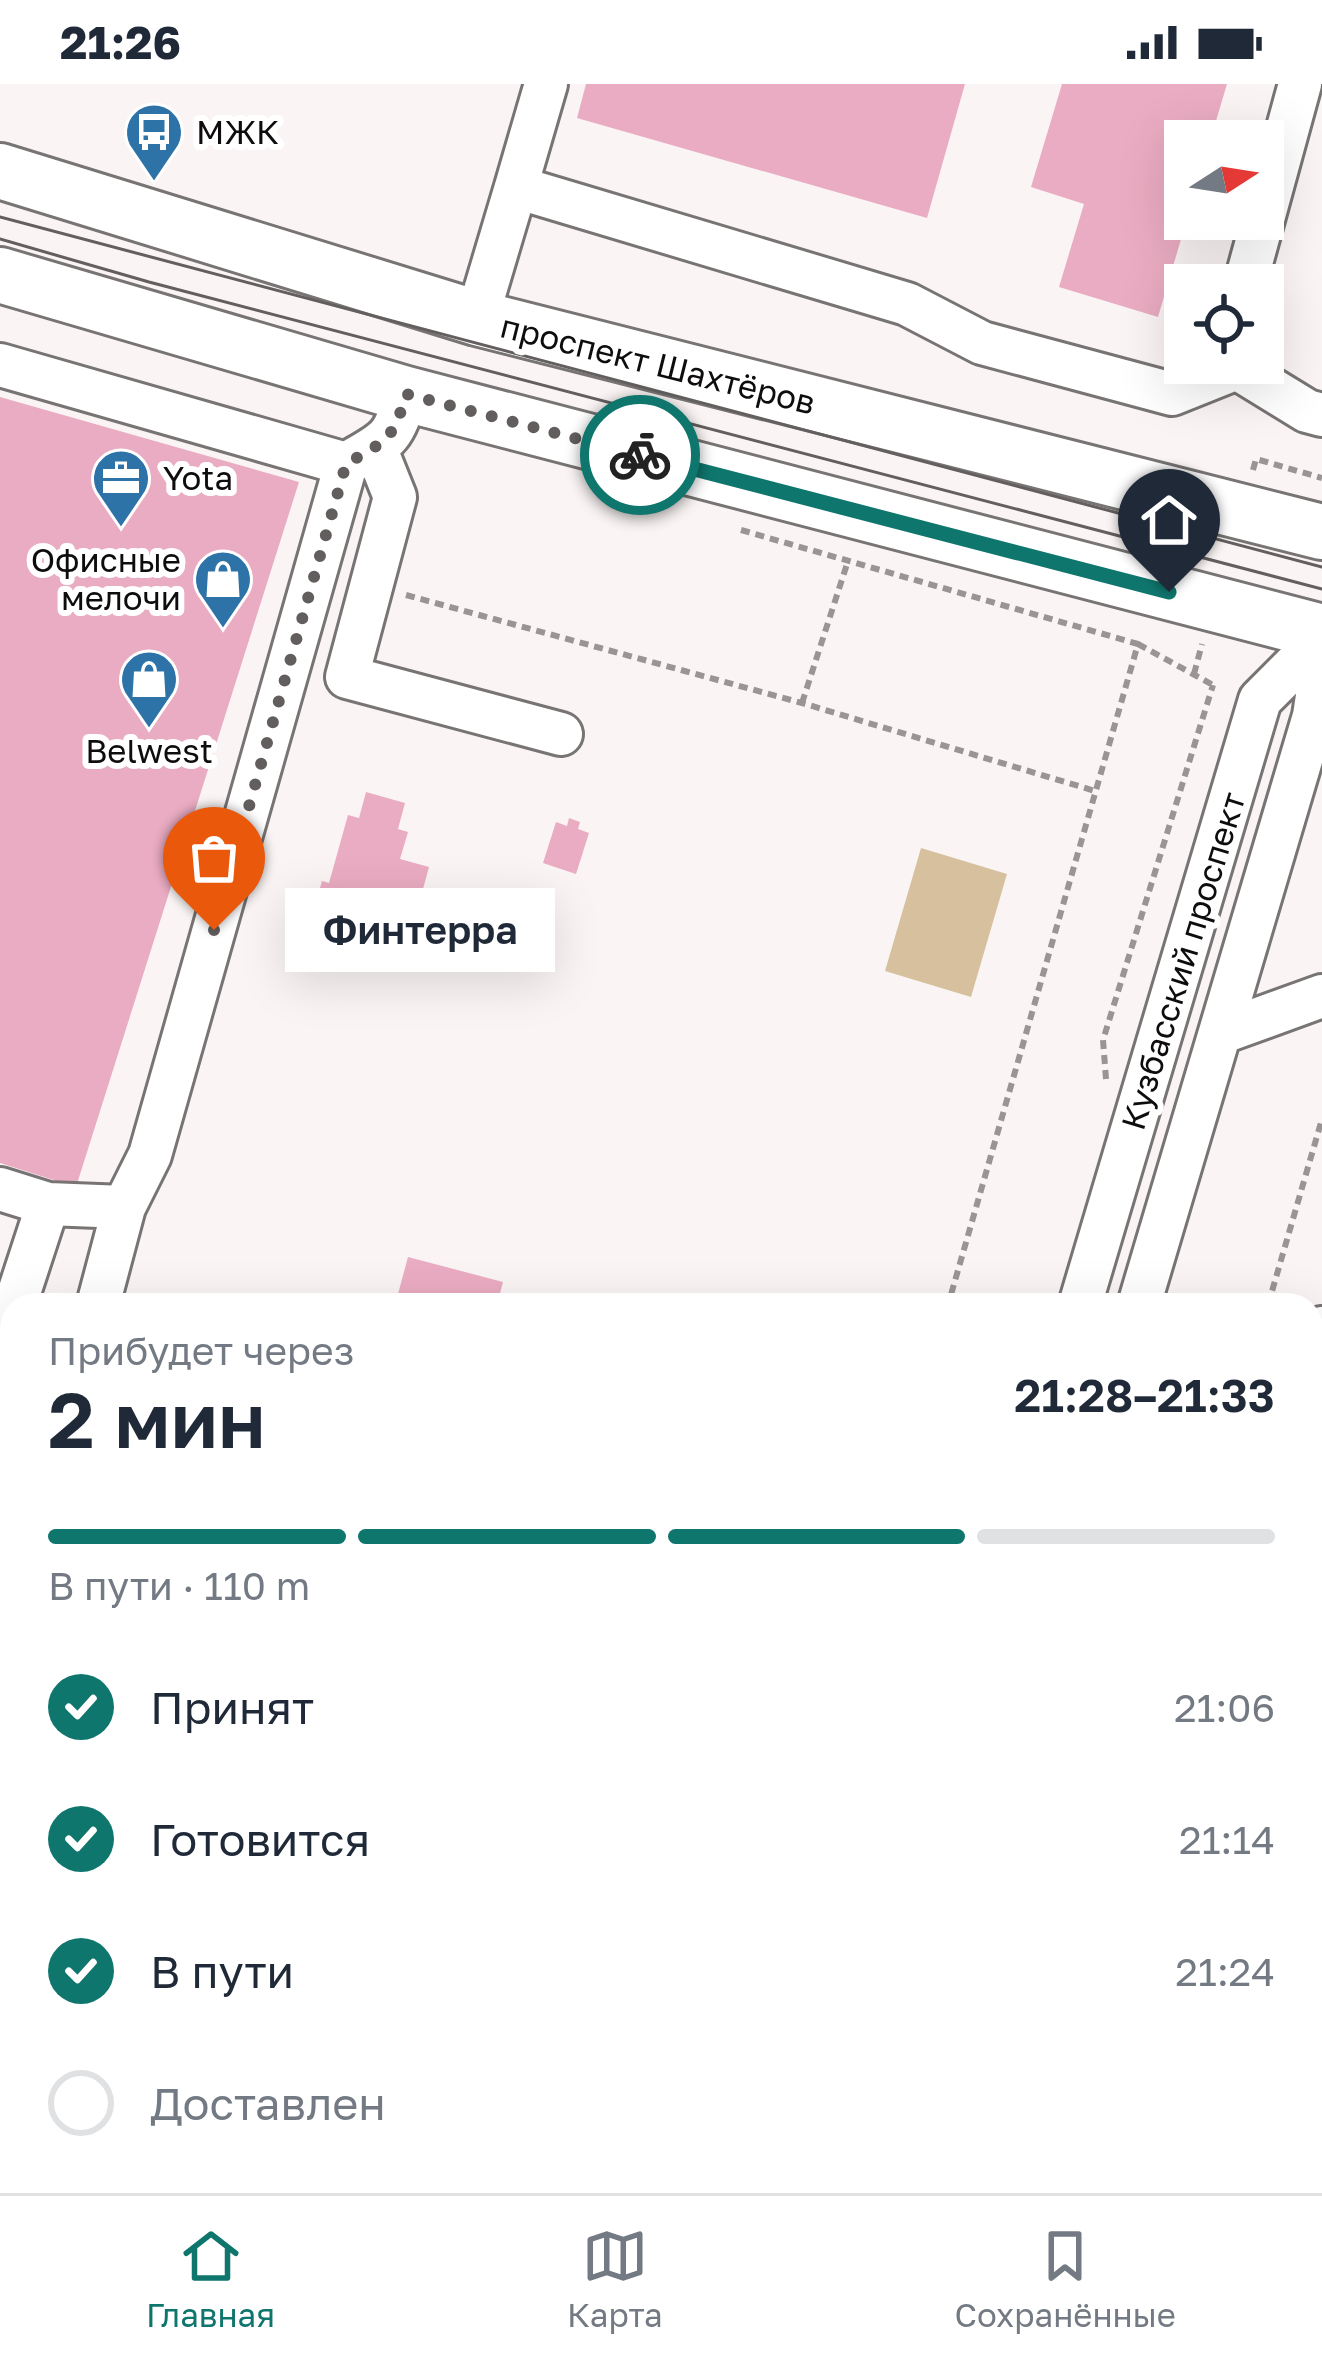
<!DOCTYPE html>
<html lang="ru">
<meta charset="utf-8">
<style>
:root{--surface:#fff;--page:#f6f6f7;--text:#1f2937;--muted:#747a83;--line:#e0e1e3;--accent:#0f766e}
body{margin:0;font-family:"Golos Text",sans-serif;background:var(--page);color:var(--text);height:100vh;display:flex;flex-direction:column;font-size:45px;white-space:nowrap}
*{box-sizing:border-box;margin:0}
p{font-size:39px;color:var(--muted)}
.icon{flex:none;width:66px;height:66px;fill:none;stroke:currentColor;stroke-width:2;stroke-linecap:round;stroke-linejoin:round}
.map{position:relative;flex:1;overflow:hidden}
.side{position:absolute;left:0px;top:1209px;width:1323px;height:900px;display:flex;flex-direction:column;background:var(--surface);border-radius:36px 36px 0 0;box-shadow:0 12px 48px #0002}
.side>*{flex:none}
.needle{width:78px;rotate:78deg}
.controls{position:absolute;left:1164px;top:36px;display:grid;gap:24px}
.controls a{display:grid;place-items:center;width:120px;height:120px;border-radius:0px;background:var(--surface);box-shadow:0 12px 48px #0002;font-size:60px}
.pin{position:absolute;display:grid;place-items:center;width:102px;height:102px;color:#fff;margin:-123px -51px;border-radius:50% 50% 50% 0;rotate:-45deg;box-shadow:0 0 12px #0007}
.pin .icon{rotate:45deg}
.courier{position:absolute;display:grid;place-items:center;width:120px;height:120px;margin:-60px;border:9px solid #0f766e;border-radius:50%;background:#fff;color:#222;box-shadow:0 3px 15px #0007}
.bubble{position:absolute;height:84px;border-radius:0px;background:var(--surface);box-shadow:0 12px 48px #0002;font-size:39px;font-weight:600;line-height:84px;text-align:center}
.headline em{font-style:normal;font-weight:600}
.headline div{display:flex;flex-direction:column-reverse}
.headline{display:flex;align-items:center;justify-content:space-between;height:204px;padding:0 48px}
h1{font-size:78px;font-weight:600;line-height:90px}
.bar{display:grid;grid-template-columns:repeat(4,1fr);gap:18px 12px;align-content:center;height:144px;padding:0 48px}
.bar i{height:15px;border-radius:9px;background:var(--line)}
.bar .on{background:var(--accent)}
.bar p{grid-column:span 4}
ol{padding:0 48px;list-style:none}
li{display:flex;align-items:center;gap:36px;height:132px}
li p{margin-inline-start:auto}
li .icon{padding:12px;border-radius:50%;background:var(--accent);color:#fff;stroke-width:4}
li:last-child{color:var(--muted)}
li i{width:66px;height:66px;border:6px solid var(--line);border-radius:50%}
.status{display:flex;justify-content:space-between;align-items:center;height:84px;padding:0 60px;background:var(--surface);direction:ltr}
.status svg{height:33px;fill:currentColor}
.dock{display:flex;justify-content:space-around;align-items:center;height:168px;border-top:3px solid var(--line);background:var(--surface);font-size:33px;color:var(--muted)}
.dock a{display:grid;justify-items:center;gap:6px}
.dock .on{color:var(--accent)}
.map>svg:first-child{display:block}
</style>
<div class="status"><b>21:26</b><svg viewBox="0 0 49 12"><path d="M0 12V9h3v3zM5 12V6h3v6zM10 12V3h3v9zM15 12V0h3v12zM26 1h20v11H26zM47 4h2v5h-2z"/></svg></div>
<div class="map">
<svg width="1322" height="2109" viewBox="0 0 1322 2109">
<rect width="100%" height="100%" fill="#faf5f4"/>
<path fill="#d6c09e" d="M921,764L1007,790L971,913L885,887Z
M0,1621L12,1625V2021L0,2014Z
M62,2097H392L380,2109H66Z"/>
<path fill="#eaacc2" d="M586,0H965L927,134L577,34Z
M1062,0H1227L1210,57H1185L1187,135L1158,233L1059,203L1084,120L1031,103Z
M0,313L299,398L76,1103L0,1079Z
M366,708L405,719L398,745L408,748L400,775L429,783L419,820L385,810L377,838L315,821L322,797L329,799L348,731L359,734Z
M569,734L580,738L578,745L589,749L576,790L543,779L556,738L567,742Z
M408,1173L503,1198L497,1221H395Z
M1311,1500L1322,1504V1573L1316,1571L1313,1584Z"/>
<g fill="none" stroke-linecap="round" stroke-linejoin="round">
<g stroke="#787474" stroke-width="48">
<path id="minor" d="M516,103L546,0
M1245,201L1300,0
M477,234L516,103L907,220L982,259L1172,310L1237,284
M1235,279L1237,284L1307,327L1322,331
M0,281L346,380
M375,363L395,413L347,593L561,650
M1220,949L1322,912
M0,1105L48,1120
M15,1221L48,1120L124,1123L150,1071L346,380C387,356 393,357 406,310
M98,1221L124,1123
M1080,1221L1260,616L1322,554
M1139,1221L1314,632L1322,579
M0,1267L12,1230
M1311,1278L1322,1244
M1311,1434L1322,1438
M1,1581L12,1542
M1311,1631L1322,1634
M953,2097L993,2109
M816,2109L820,2097
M876,2109L880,2097
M1164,2109L1168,2097"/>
</g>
<g stroke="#787474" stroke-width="60">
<path id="major" d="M0,87L477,234L1322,448
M0,191L406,310L1322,548"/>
</g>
<path stroke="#989594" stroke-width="6" stroke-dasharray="9 6" stroke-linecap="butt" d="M1253,386L1256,375L1322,394
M741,446L1138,560L948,1221
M406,511L802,619L1095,707
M1138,560L1213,601
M1194,590L1202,560
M802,619L848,477
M1106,995L1103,956L1213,601
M1268,1221L1322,1035
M0,1634L12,1637"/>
<use href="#minor" stroke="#fff" stroke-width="42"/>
<use href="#major" stroke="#fff" stroke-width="54"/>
<path stroke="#625f5e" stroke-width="3" d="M0,133L1322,483
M0,155L149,198L1322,505"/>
</g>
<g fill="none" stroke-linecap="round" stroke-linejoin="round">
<path stroke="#615e5d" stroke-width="12" stroke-dasharray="0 21.6" d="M214,846L346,380C387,356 393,357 406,310L640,371"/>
<path stroke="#0f766e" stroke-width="15" d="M640,371L1169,508"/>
</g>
<defs>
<g id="bus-pin" transform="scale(3)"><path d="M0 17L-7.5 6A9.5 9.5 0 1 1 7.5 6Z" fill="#2e73a8" stroke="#fff"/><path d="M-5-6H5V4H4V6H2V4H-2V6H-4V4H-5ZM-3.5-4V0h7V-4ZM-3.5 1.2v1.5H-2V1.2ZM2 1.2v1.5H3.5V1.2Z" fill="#fff"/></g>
<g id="office-pin" transform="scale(3)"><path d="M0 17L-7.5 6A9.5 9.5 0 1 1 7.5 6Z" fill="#2e73a8" stroke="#fff"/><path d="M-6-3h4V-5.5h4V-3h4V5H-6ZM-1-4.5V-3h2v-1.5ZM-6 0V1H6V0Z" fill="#fff"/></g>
<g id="shop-pin" transform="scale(3)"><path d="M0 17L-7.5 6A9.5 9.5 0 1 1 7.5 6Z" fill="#2e73a8" stroke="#fff"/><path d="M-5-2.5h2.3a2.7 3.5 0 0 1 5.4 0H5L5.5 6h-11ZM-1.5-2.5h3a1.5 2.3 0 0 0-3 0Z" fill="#fff"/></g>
</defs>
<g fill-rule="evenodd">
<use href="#bus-pin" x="154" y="48"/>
<use href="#office-pin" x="121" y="394"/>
<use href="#shop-pin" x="223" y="495"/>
<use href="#shop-pin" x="149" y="595"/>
</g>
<g text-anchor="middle" stroke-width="12" stroke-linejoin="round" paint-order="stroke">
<g font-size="33" fill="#0e0c0c" stroke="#fff" text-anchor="start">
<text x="196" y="60">МЖК</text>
<text x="163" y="406">Yota</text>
<text x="181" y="488" text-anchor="end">Офисные<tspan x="181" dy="38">мелочи</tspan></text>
<text x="149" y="679" text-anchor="middle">Belwest</text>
</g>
<g font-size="33" fill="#0e0c0c" stroke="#fff">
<text transform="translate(658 280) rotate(14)" y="12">проспект Шахтёров</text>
<text transform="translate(1183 877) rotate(-73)" y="12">Кузбасский проспект</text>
</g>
</g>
</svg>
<div class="controls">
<a><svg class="needle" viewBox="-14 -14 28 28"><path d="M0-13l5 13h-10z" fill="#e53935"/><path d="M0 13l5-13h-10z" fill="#747a83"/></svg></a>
<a><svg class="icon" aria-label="locate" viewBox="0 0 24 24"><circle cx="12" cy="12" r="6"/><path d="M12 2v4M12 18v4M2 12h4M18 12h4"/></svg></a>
</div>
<div class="pin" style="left:214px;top:846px;background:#ea580c"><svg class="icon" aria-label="bag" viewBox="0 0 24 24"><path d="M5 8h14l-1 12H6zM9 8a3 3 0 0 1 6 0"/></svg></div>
<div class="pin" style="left:1169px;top:508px;background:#1f2937"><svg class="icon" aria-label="home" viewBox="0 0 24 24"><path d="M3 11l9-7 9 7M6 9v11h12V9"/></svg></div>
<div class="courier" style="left:640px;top:371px"><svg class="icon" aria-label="bike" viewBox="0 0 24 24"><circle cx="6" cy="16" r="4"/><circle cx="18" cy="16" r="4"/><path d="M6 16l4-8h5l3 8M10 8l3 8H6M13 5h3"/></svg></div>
<div class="bubble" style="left:285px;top:804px;width:270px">Финтерра</div>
<section class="side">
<div class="headline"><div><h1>2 мин</h1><p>Прибудет через</p></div><em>21:28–21:33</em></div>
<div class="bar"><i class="on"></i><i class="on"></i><i class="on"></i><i></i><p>В пути · 110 m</p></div>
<ol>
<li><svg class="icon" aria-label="check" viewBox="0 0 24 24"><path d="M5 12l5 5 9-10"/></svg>Принят<p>21:06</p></li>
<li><svg class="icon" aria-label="check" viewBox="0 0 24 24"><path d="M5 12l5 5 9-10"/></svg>Готовится<p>21:14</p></li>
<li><svg class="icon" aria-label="check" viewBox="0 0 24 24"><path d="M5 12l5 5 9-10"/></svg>В пути<p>21:24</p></li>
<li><i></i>Доставлен</li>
</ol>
</section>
</div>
<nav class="dock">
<a class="on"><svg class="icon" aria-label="home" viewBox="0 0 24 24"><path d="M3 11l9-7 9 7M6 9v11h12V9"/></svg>Главная</a>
<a><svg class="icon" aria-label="map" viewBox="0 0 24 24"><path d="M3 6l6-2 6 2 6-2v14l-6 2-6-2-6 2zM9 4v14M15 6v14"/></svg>Карта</a>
<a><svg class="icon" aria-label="saved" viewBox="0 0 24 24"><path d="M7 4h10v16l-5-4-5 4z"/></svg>Сохранённые</a>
</nav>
